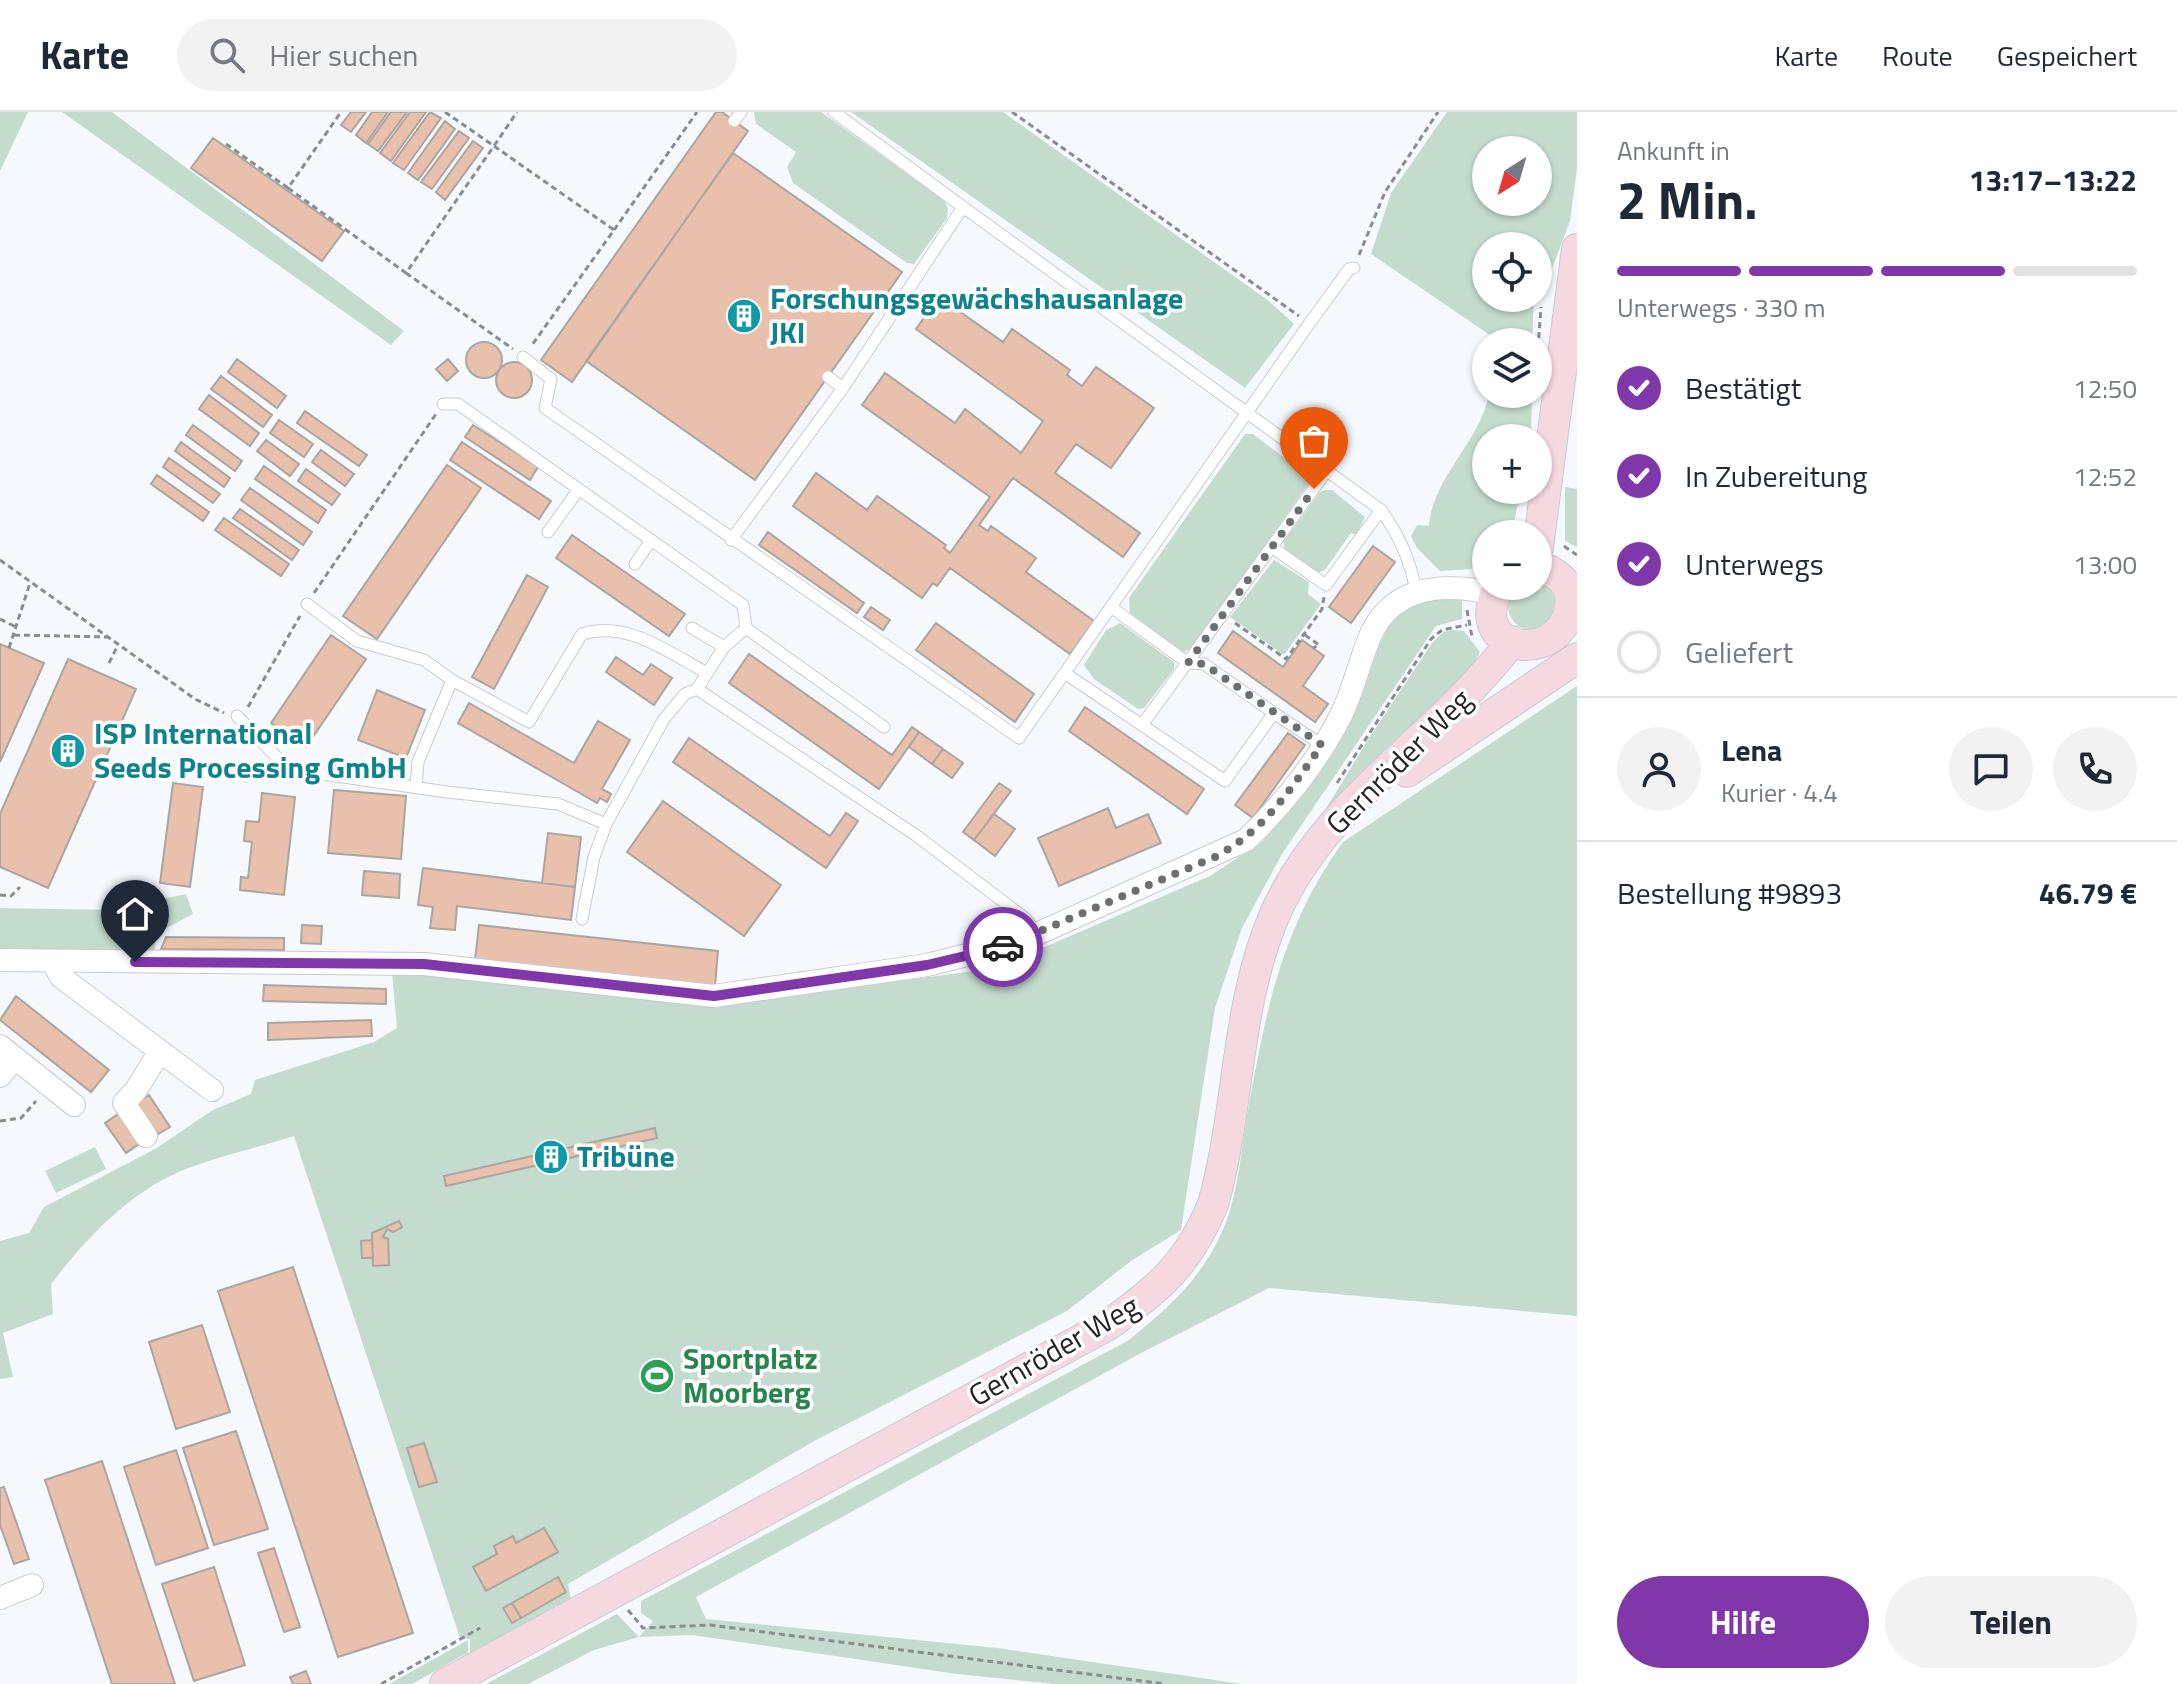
<!DOCTYPE html>
<html lang="de">
<meta charset="utf-8">
<style>
:root{--surface:#fff;--page:#f2f2f3;--text:#1f2937;--muted:#747a83;--line:#e0e1e3;--accent:#7f37aa}
body{margin:0;font-family:"Titillium Web",sans-serif;background:var(--page);color:var(--text);height:100vh;display:flex;flex-direction:column;font-size:30px;white-space:nowrap}
*{box-sizing:border-box;margin:0}
p{font-size:26px;color:var(--muted)}
.icon{flex:none;width:44px;height:44px;fill:none;stroke:currentColor;stroke-width:2;stroke-linecap:round;stroke-linejoin:round}
.map{position:relative;flex:1;overflow:hidden}
.drawer{display:flex;flex-direction:column;background:var(--surface);width:600px}
.drawer>*{flex:none}
.needle{width:52px;rotate:217deg}
.tools{position:absolute;left:1472px;top:24px;display:grid;gap:16px}
.tools a{display:grid;place-items:center;width:80px;height:80px;border-radius:50%;background:var(--surface);box-shadow:0 2px 6px #0004;font-size:40px}
.pin{position:absolute;display:grid;place-items:center;width:68px;height:68px;color:#fff;margin:-82px -34px;border-radius:50% 50% 50% 0;rotate:-45deg;box-shadow:0 0 8px #0007}
.pin .icon{rotate:45deg}
.courier{position:absolute;display:grid;place-items:center;width:80px;height:80px;margin:-40px;border:6px solid #7f37aa;border-radius:50%;background:#fff;color:#222;box-shadow:0 2px 10px #0007}
.overview em{font-style:normal;font-weight:700}
.overview div{display:flex;flex-direction:column-reverse}
.overview{display:flex;align-items:center;justify-content:space-between;height:136px;padding:0 40px}
h1{font-size:52px;font-weight:700;line-height:60px}
.bar{display:grid;grid-template-columns:repeat(4,1fr);gap:12px 8px;align-content:center;height:96px;padding:0 40px}
.bar i{height:10px;border-radius:6px;background:var(--line)}
.bar .on{background:var(--accent)}
.bar p{grid-column:span 4}
.line{display:flex;align-items:center;gap:20px;padding:0 40px;border-top:2px solid var(--line)}
.line div{flex:1}
.round{display:grid;place-items:center;flex:none;width:84px;height:84px;border-radius:42px;background:var(--page)}
ol{padding:0 40px;list-style:none}
li{display:flex;align-items:center;gap:24px;height:88px}
li p{margin-inline-start:auto}
li .icon{padding:8px;border-radius:50%;background:var(--accent);color:#fff;stroke-width:4}
li:last-child{color:var(--muted)}
li i{width:44px;height:44px;border:4px solid var(--line);border-radius:50%}
.button{display:flex;gap:16px;margin-top:auto;padding:16px 40px}
.button a{flex:1;height:92px;border-radius:48px;background:var(--accent);color:#fff;font-size:32px;font-weight:700;line-height:92px;text-align:center}
.button a+a{background:var(--page);color:var(--text)}
header{display:flex;align-items:center;gap:48px;box-sizing:border-box;height:112px;padding:0 40px;background:var(--surface);border-bottom:2px solid var(--line)}
header strong{font-size:38px}
nav{display:flex;gap:44px;margin-inline-start:auto;font-size:28px}
.search{width:560px;height:72px;background:var(--page);display:flex;align-items:center;gap:20px;box-sizing:border-box;padding:0 28px;border-radius:44px;color:var(--muted);font-size:30px}
main{display:flex;flex:1;min-height:0}
.map>svg:first-child{display:block}
</style>
<header>
<strong>Karte</strong>
<div class="search"><svg class="icon" aria-label="search" viewBox="0 0 24 24"><circle cx="10" cy="10" r="6"/><path d="M15 15l6 6"/></svg>Hier suchen</div>
<nav><a>Karte</a><a>Route</a><a>Gespeichert</a></nav>
</header>
<main>
<div class="map">
<svg width="1577" height="1572" viewBox="0 0 1577 1572">
<rect width="100%" height="100%" fill="#f5f9fe"/>
<path fill="#c4dccd" fill-rule="evenodd" d="M0,0H28L0,59Z
M62,0H112L404,219L391,233Z
M754,0H821L944,88L948,97L947,106L914,152L907,151L793,71L787,55L796,40L756,12Z
M851,0H1003L1269,189L1294,212L1245,276Z
M1447,0H1577V56L1570,109L1544,178L1538,183V134H1486V186H1534L1532,230H1500L1371,142L1391,81ZM1486,38H1538V90H1486Z
M1489,282H1532L1531,326H1486V378H1526L1517,396L1512,420L1486,422V437L1471,457L1440,459L1417,436L1411,424L1417,413L1429,414C1432,366 1480,330 1489,282Z
M1245,322H1253L1312,367L1192,536L1183,540L1130,503L1129,486Z
M1565,375L1577,377V435L1565,429Z
M1325,378H1332L1365,405L1356,423L1351,421L1325,458L1318,461L1286,441L1283,430L1320,380Z
M1274,448L1309,470L1308,482L1321,492L1284,543L1230,505Z
M1508 494a24 24 0 1 1 48 0a24 24 0 1 1-48 0Z
M1450,486L1462,488V507L1436,514L1282,742L1242,816L1215,896L1181,1118L1131,1149L1067,1199L816,1328L568,1472L571,1489L470,1542V1527L460,1526L294,1024C257,1036 217,1044 181,1059C127,1082 86,1127 51,1172L53,1202L3,1221L13,1265L0,1267V1129L29,1121L44,1095L155,1037L213,998L251,982L255,968L374,930L397,916L392,861L731,891L982,858L1033,840L1210,764L1263,729L1311,665L1394,504L1417,489Z
M1120,511L1174,550V557L1144,596L1138,597L1094,567L1084,553L1106,518Z
M1453,518L1464,519L1480,540L1470,560L1308,726L1369,626L1432,531L1443,520Z
M1577,574V1204L1269,1176L1141,1241L696,1485L706,1507L997,1536L1242,1572H1054L957,1562L692,1523L639,1525L594,1538L528,1572H486L617,1502L639,1525L653,1509L641,1501V1489L1129,1228C1165,1198 1193,1175 1215,1134C1237,1096 1240,1046 1247,1004C1265,902 1281,816 1343,730Z
M186,782L193,802L157,821L154,840L0,836V796L111,798Z
M95,1035L106,1057L56,1081L45,1059Z
M468,1528V1541L460,1545L412,1572H389Z"/>
<path fill="#e8c0ac" stroke="#aba5a2" stroke-width="2" d="M351,0H366L351,20L341,13Z
M372,0H388L366,31L356,23Z
M391,0H407L378,39L368,32Z
M410,0H426L391,49L380,41Z
M430,0L441,6L404,58L393,51Z
M716,0H722L748,19L572,270L541,248Z
M445,9L455,17L418,68L408,61Z
M459,19L469,26L432,77L421,70Z
M213,26L344,119L322,149L191,56Z
M473,29L483,36L445,88L436,80Z
M733,41L902,160L755,368L586,249Z
M939,185L1003,230L1012,217L1070,258L1067,263L1082,274L1096,255L1154,296L1111,356L1076,332L1055,361L1140,421L1123,445L1013,366L979,413L988,419L991,414L1036,446L1026,460L1094,509L1070,542L950,456L937,474L933,471L922,486L793,394L816,361L867,398L877,384L946,433L944,436L950,441L990,385L862,293L885,261L955,311L965,297L1021,341L1043,309L916,217Z
M466 248a18 18 0 1 1 36 0a18 18 0 1 1-36 0Z
M237,247L286,284L277,296L228,260Z
M448,247L458,259L447,269L436,257Z
M496 268a18 18 0 1 1 36 0a18 18 0 1 1-36 0Z
M221,264L272,303L263,315L211,277Z
M209,283L259,321L250,334L199,297Z
M305,299L367,343L359,354L297,311Z
M279,308L313,332L304,345L270,321Z
M193,313L242,349L235,359L186,323Z
M473,313L538,355L530,368L465,325Z
M266,328L299,352L290,364L257,339Z
M181,330L230,366L224,375L175,339Z
M462,330L551,389L539,407L450,348Z
M321,338L354,362L345,374L312,350Z
M169,346L220,382L213,391L163,355Z
M447,353L481,376L377,527L343,504Z
M264,354L326,398L318,411L255,367Z
M306,357L340,382L332,393L298,369Z
M157,363L209,400L203,409L151,372Z
M250,376L312,420L303,433L241,388Z
M240,397L299,438L292,448L233,406Z
M224,406L289,452L281,464L215,418Z
M768,420L864,491L857,501L759,433Z
M572,423L685,502L669,524L556,446Z
M1373,434L1395,450L1351,511L1329,495Z
M527,463L548,475L494,577L472,565Z
M871,495L890,508L883,518L864,505Z
M936,511L1034,582L1015,610L916,538Z
M1233,519L1283,555L1302,528L1324,544L1303,574L1328,592L1315,610L1218,541Z
M331,523L366,547L306,635L271,611Z
M0,532L44,551L0,650Z
M749,542L892,643L912,615L919,620L879,677L729,571Z
M616,545L643,563L651,552L672,566L654,593L606,560Z
M68,547L136,577L48,776L0,755V702Z
M377,578L425,598L406,646L358,628Z
M469,591L574,651L598,609L630,628L602,677L611,682L607,690L600,686L597,691L458,611Z
M1085,595L1204,677L1187,702L1069,619Z
M919,620L943,637L932,652L909,635Z
M1288,621L1305,633L1253,706L1235,693Z
M689,626L830,724L846,701L858,709L826,756L673,650Z
M943,637L963,651L952,666L932,652Z
M173,671L203,675L190,775L160,771Z
M999,671L1011,679L974,728L963,720Z
M334,678L406,684L401,747L328,741Z
M262,681L295,685L284,783L240,778L241,765L248,766L252,730L244,729L246,709L259,710Z
M663,689L781,773L744,824L627,740Z
M1108,696L1116,716L1148,702L1161,731L1059,774L1038,726Z
M994,702L1015,717L995,744L974,728Z
M548,721L581,725L575,775L542,771Z
M423,756L575,775L571,808L457,794L455,818L430,816L433,795L418,793Z
M364,759L400,762L399,786L362,783Z
M302,813L322,814L321,832L301,831Z
M479,813L718,839L715,874L475,848Z
M166,825L284,826V838L161,837Z
M264,873L386,877V892L263,889Z
M16,884L109,958L91,980L0,908Z
M371,908L372,924L268,928V911Z
M149,983L170,1015L158,1022L137,991Z
M121,1000L142,1030L126,1041L105,1011Z
M655,1016L657,1026L446,1074L444,1064Z
M399,1109L402,1115L393,1120L387,1117L383,1125L388,1127L389,1153L373,1154L372,1121Z
M372,1128L373,1146H362L361,1129Z
M293,1155L413,1521L338,1545L218,1179Z
M202,1213L230,1300L176,1317L149,1230Z
M236,1319L268,1417L214,1433L183,1336Z
M424,1331L437,1370L419,1375L407,1336Z
M176,1338L208,1436L156,1453L124,1355Z
M102,1349L175,1572H112L45,1368Z
M4,1375L29,1447L14,1452L0,1413V1376Z
M544,1416L558,1440L486,1479L473,1455L497,1442L494,1434L513,1424L516,1431Z
M274,1436L300,1515L284,1520L258,1441Z
M214,1455L245,1553L194,1569L162,1472Z
M558,1465L566,1480L521,1506L512,1491Z
M512,1491L521,1506L512,1511L503,1496Z
M306,1559L311,1572H293L290,1565Z"/>
<g fill="none" stroke-linecap="round" stroke-linejoin="round">
<g stroke="#c7cbd0" stroke-width="13">
<path id="lane" d="M834,0L963,95L843,276
M734,9L741,0
M963,95L1381,398C1399,423 1411,449 1416,480
M523,245L551,267L545,296L1019,626L1309,212L1349,157L1354,156
M443,292H458L743,493L746,516
M548,420L579,377
M731,428L843,276L828,265
M1273,436L1326,473L1381,398
M635,452L651,428
M307,492L357,529L424,548L452,568
M1111,495L1188,551L1204,552L1274,601
M692,516L724,535
M1066,562L1225,669L1274,601L1322,633
M697,577L724,535L746,516L884,615
M237,604L288,657L447,680L558,692L606,712L594,745L582,807
M1142,613L1328,357
M416,676L418,650L452,568L529,610L582,522C627,508 668,540 707,561
M606,712L664,607L685,582L697,577L917,724L1026,807L1037,822"/>
</g>
<g stroke="#c7cbd0" stroke-width="24">
<path id="street" d="M0,848L424,852L714,884L927,853L1019,830L1246,728C1281,695 1317,650 1339,607C1354,579 1359,548 1372,520C1396,471 1449,471 1495,482
M52,849L61,865L212,978
M0,934L74,993
M0,964L15,946
M146,1024L124,991L136,978L160,939
M0,1486L32,1473"/>
</g>
<g stroke="#c7cbd0" stroke-width="32">
<path id="secondary" d="M1538,435L1577,137
M1499,474C1461,549 1577,554 1570,481C1565,467 1553,458 1538,455
M1407,660L1577,546
M445,1572L1108,1213C1159,1177 1189,1151 1213,1092C1240,997 1235,894 1275,802C1325,688 1439,626 1512,529"/>
</g>
<path stroke="#898c90" stroke-width="3" stroke-dasharray="6 4" stroke-linecap="butt" d="M445,0L494,34L517,0
M1012,0L1299,204
M226,32L288,76L341,0
M288,76L406,161L494,34L614,118L532,233
M614,118L697,0
M1359,143L1385,80L1438,0
M406,161L513,237
M1538,236L1541,195
M1564,434L1577,443
M0,448L195,587L224,601
M1476,460L1486,443
M314,481L436,302
M1467,498L1472,525
M0,507L16,515
M1235,511L1286,547L1322,497L1324,485
M14,523L108,525
M1305,523L1319,533L1313,536
M9,536L30,471
M109,551L118,533
M248,595L300,504
M1337,671L1431,527L1442,518L1467,513
M0,783L11,784L20,775
M0,1009L21,1006L36,989
M628,1498L643,1516L710,1513L1165,1572
M381,1572L480,1516"/>
<use href="#lane" stroke="#fff" stroke-width="11"/>
<use href="#street" stroke="#fff" stroke-width="22"/>
<use href="#secondary" stroke="#f5d8e0" stroke-width="30"/>
</g>
<g fill="none" stroke-linecap="round" stroke-linejoin="round">
<path stroke="#6c6f72" stroke-width="8" stroke-dasharray="0 14.4" d="M1003,835L1215,745C1266,717 1288,680 1322,633L1204,552L1188,551L1314,377"/>
<path stroke="#7f37aa" stroke-width="10" d="M135,850L424,852L714,884L927,853L1003,835"/>
</g>
<defs>
<g id="building-disc" transform="scale(1.8)"><circle r="9.5" fill="#0f9aa8" stroke="#fff"/><path d="M-4-6H4V6H1V3H-1V6H-4ZM-2.5-4.3h1.7v1.8h-1.7ZM.8-4.3h1.7v1.8H.8ZM-2.5-1h1.7V.8h-1.7ZM.8-1h1.7V.8H.8Z" fill="#fff"/></g>
<g id="stadium-disc" transform="scale(1.8)"><circle r="9.5" fill="#2e9e5b" stroke="#fff"/><path d="M0-5a6.5 5 0 1 0 0 10a6.5 5 0 1 0 0-10ZM-3.5-1.8h7v3.6h-7Z" fill="#fff"/></g>
</defs>
<g fill-rule="evenodd">
<use href="#building-disc" x="744" y="204"/>
<use href="#building-disc" x="68" y="639"/>
<use href="#building-disc" x="551" y="1045"/>
<use href="#stadium-disc" x="657" y="1264"/>
</g>
<g text-anchor="middle" stroke-width="7" stroke-linejoin="round" paint-order="stroke">
<g font-size="30" font-weight="bold" fill="#0d838f" stroke="#fff" text-anchor="start">
<text x="770" y="197">Forschungsgewächshausanlage<tspan x="770" dy="34">JKI</tspan></text>
<text x="94" y="632">ISP International<tspan x="94" dy="34">Seeds Processing GmbH</tspan></text>
<text x="577" y="1055">Tribüne</text>
</g>
<g font-size="30" fill="#222426" stroke="#fff">
<text transform="translate(1399 650) rotate(-45)" y="10">Gernröder Weg</text>
<text transform="translate(1054 1239) rotate(-30)" y="10">Gernröder Weg</text>
</g>
<g font-size="30" font-weight="bold" fill="#27864d" stroke="#fff" text-anchor="start">
<text x="683" y="1257">Sportplatz<tspan x="683" dy="34">Moorberg</tspan></text>
</g>
</g>
</svg>
<div class="tools">
<a><svg class="needle" viewBox="-14 -14 28 28"><path d="M0-13l5 13h-10z" fill="#e53935"/><path d="M0 13l5-13h-10z" fill="#747a83"/></svg></a>
<a><svg class="icon" aria-label="locate" viewBox="0 0 24 24"><circle cx="12" cy="12" r="6"/><path d="M12 2v4M12 18v4M2 12h4M18 12h4"/></svg></a>
<a><svg class="icon" aria-label="layers" viewBox="0 0 24 24"><path d="M12 4l9 5-9 5-9-5zM3 14l9 5 9-5"/></svg></a>
<a>+</a>
<a>−</a>
</div>
<div class="pin" style="left:1314px;top:377px;background:#ea580c"><svg class="icon" aria-label="bag" viewBox="0 0 24 24"><path d="M5 8h14l-1 12H6zM9 8a3 3 0 0 1 6 0"/></svg></div>
<div class="pin" style="left:135px;top:850px;background:#1f2937"><svg class="icon" aria-label="home" viewBox="0 0 24 24"><path d="M3 11l9-7 9 7M6 9v11h12V9"/></svg></div>
<div class="courier" style="left:1003px;top:835px"><svg class="icon" aria-label="car" viewBox="0 0 24 24"><path d="M5 17H2v-5l4-1 3-4h7l3 4 3 1v5h-3M9 17h6M6 11h13"/><circle cx="7" cy="17" r="2"/><circle cx="17" cy="17" r="2"/></svg></div>
</div>
<section class="drawer">
<div class="overview"><div><h1>2 Min.</h1><p>Ankunft in</p></div><em>13:17–13:22</em></div>
<div class="bar"><i class="on"></i><i class="on"></i><i class="on"></i><i></i><p>Unterwegs · 330 m</p></div>
<ol>
<li><svg class="icon" aria-label="check" viewBox="0 0 24 24"><path d="M5 12l5 5 9-10"/></svg>Bestätigt<p>12:50</p></li>
<li><svg class="icon" aria-label="check" viewBox="0 0 24 24"><path d="M5 12l5 5 9-10"/></svg>In Zubereitung<p>12:52</p></li>
<li><svg class="icon" aria-label="check" viewBox="0 0 24 24"><path d="M5 12l5 5 9-10"/></svg>Unterwegs<p>13:00</p></li>
<li><i></i>Geliefert</li>
</ol>
<div class="line" style="height:144px"><a class="round"><svg class="icon" aria-label="person" viewBox="0 0 24 24"><circle cx="12" cy="8" r="4"/><path d="M4 21q1-7 8-7t8 7"/></svg></a><div><b>Lena</b><p>Kurier · 4.4</p></div><a class="round"><svg class="icon" aria-label="chat" viewBox="0 0 24 24"><path d="M4 5h16v11H9l-5 4z"/></svg></a><a class="round"><svg class="icon" aria-label="phone" viewBox="0 0 24 24"><path d="M5 4h4l2 5-3 2q2 4 5 5l2-3 5 2v4C11 20 4 13 5 4z"/></svg></a></div>
<div class="line" style="height:104px"><div>Bestellung #9893</div><b>46.79 €</b></div>
<div class="button"><a>Hilfe</a><a>Teilen</a></div>
</section>
</main>
